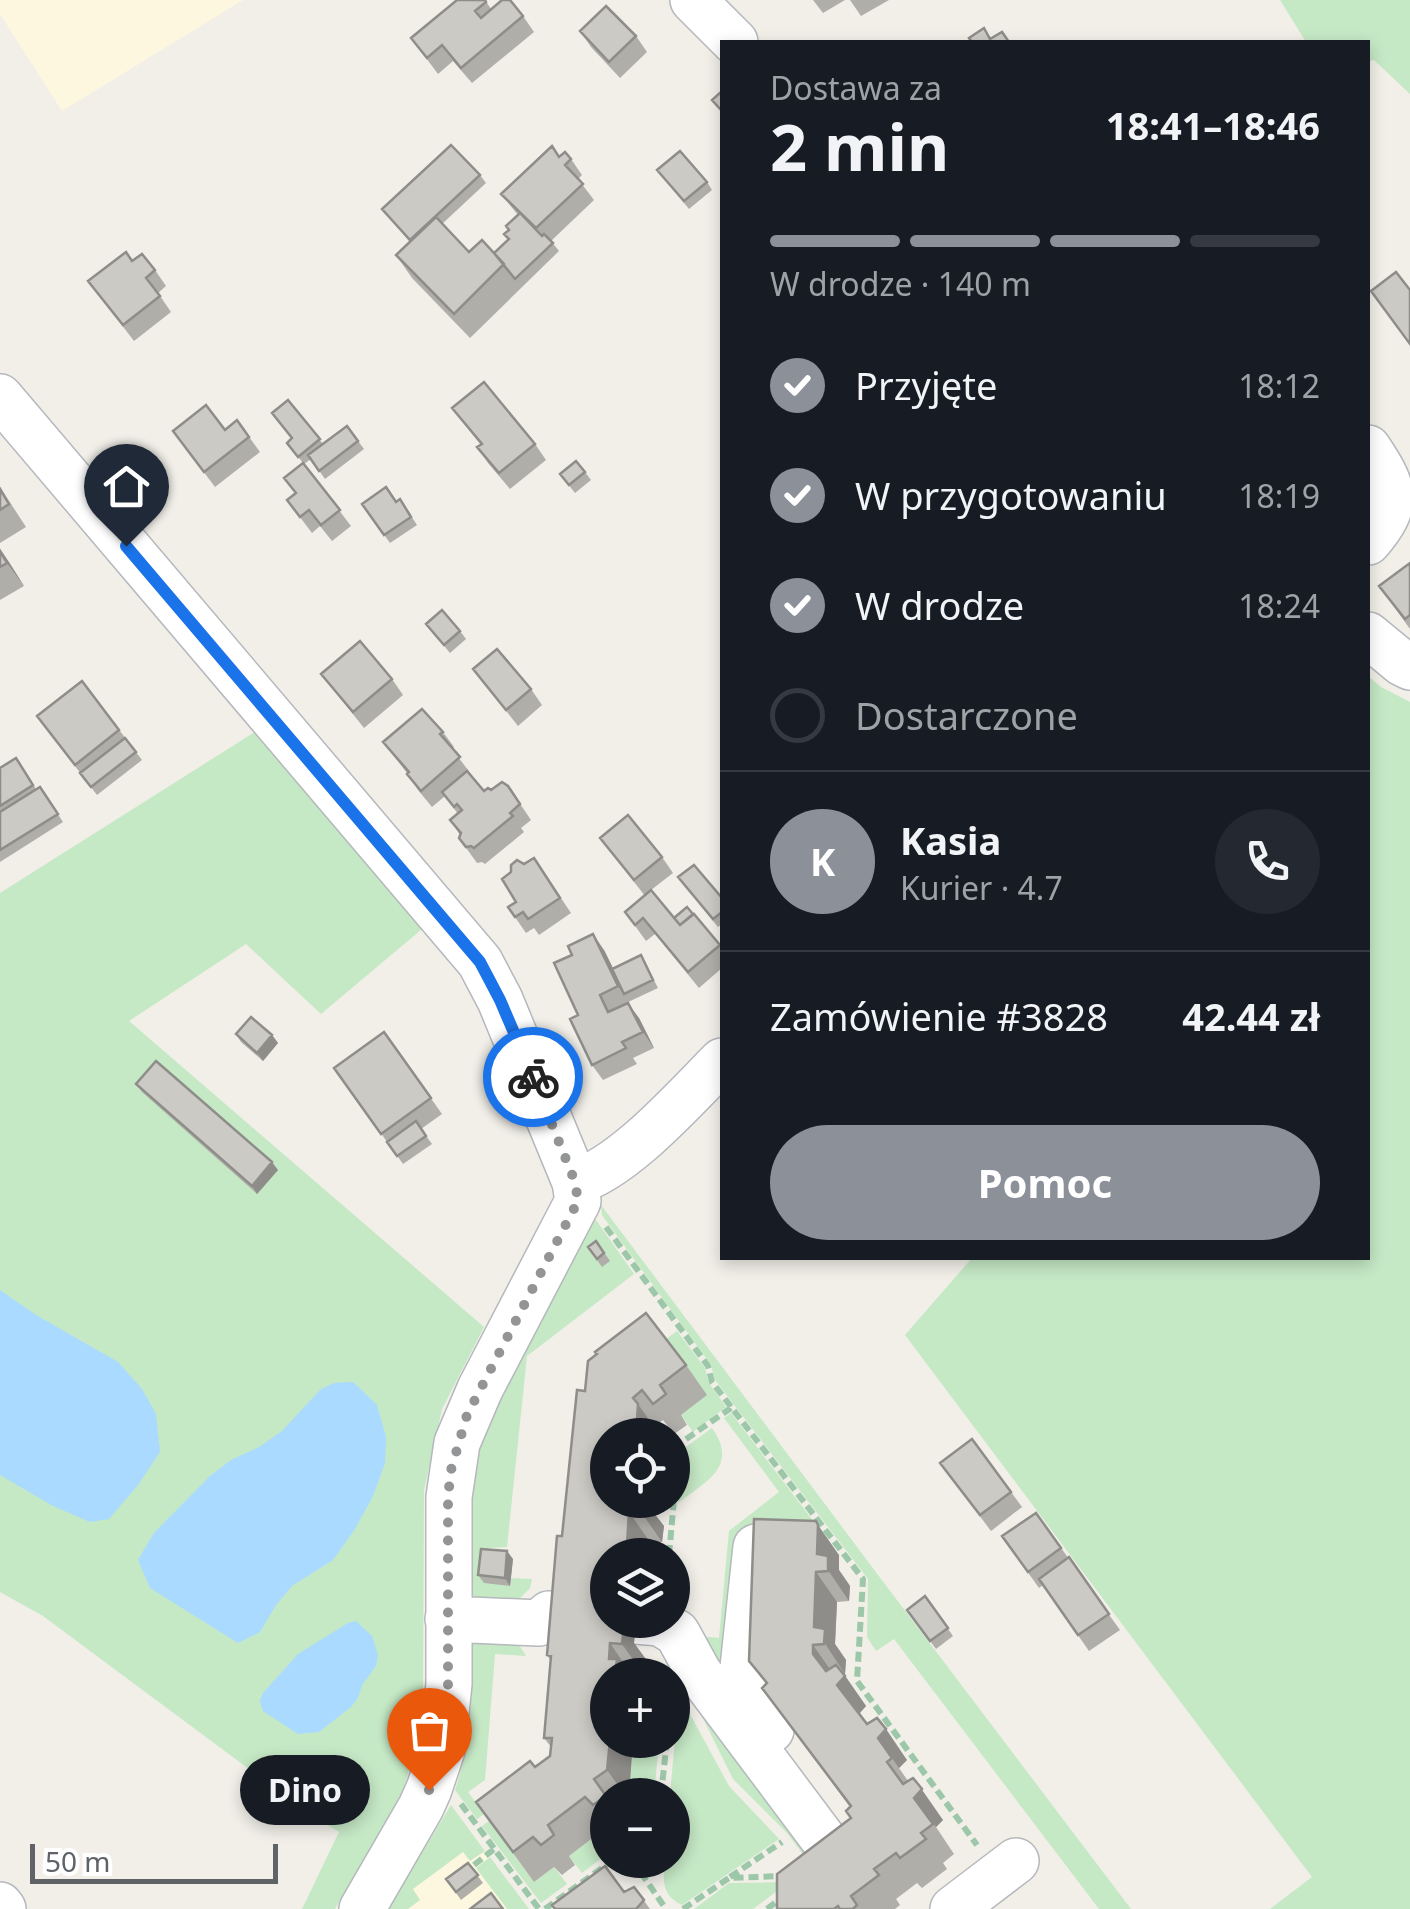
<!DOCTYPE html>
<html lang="pl">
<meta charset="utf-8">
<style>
:root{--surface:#171b24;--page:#242831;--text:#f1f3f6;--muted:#9ea1a6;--line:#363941;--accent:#8c9099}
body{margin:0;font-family:"Noto Sans",sans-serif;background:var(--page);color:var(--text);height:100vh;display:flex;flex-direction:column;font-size:38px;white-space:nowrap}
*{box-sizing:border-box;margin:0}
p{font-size:32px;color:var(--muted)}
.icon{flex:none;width:55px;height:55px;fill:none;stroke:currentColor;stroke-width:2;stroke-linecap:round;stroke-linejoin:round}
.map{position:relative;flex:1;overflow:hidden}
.side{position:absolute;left:720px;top:40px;width:650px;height:1220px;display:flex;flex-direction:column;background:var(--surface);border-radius:0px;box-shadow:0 5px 15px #0003}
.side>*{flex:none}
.controls{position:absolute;left:590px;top:1418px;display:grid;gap:20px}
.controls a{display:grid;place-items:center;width:100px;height:100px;border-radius:50%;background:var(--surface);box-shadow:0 5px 15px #0003;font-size:50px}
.scale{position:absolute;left:30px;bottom:25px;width:248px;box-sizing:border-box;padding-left:10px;border:5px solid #5f6368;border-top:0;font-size:28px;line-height:35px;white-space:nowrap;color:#5f6368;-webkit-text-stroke:8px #fff;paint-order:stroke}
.pin{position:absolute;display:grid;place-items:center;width:85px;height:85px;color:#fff;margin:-102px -42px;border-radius:50% 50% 50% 0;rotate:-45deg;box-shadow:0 0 10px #0007}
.pin .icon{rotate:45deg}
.courier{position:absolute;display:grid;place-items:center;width:100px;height:100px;margin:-50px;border:8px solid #1a73e8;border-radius:50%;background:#fff;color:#222;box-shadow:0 2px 12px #0007}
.bubble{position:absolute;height:70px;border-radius:35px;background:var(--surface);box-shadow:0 5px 15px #0003;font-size:32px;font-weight:700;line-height:70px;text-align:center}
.overview em{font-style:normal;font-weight:700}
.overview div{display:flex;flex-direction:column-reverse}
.overview{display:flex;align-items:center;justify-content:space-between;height:170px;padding:0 50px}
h1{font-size:65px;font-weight:700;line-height:75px}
.bar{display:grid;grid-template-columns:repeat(4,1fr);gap:15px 10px;align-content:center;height:120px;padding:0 50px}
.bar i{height:12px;border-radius:8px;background:var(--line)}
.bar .on{background:var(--accent)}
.bar p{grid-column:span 4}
.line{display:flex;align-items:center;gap:25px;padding:0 50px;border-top:2px solid var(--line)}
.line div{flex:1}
.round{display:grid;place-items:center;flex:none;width:105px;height:105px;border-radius:52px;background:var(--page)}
ol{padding:0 50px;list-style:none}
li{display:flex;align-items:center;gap:30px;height:110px}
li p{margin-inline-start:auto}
li .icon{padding:10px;border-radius:50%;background:var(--accent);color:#fff;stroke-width:4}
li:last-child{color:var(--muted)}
li i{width:55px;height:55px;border:5px solid var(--line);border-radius:50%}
.cta{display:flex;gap:20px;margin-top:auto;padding:20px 50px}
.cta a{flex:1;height:115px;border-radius:60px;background:var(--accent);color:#fff;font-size:40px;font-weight:700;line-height:115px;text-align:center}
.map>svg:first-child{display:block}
</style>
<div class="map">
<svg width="1410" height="1909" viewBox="0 0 1410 1909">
<rect width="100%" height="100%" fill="#f1efe8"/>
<path fill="#fef7e0" d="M0,0H243L62,111L0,14Z
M451,1805L529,1909H388Z"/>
<path fill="#c5e8c5" d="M1280,0H1410V94L1374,60L1368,61V42H1306Z
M1368,676L1381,687L1410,702V1909H1270L1312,1877L905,1335L972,1258H1368Z
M258,730L428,924L321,1014L246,944L129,1021L484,1327L442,1409L424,1490L423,1695L420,1729L404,1789L335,1909H302L339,1832L311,1815L43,1616L0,1592V893Z
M601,1205L878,1575L1131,1909H1099L894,1639L876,1651L867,1637L868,1579L715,1380L711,1365L602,1215Z
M589,1210L634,1274L527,1356L507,1547L488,1548L484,1582L510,1586L511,1578L532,1579L530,1588L517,1601L480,1602L463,1586L471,1444Z
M677,1331L705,1368L709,1383L726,1407L693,1432L681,1415L706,1395L648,1352Z
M731,1413L830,1543L727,1685L698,1636L719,1638L729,1531L779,1492L724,1418Z
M712,1428C739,1466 707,1481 678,1503L683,1449Z
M473,1640L518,1643L526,1656L495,1654L485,1780L468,1792L484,1814L477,1819L455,1790C472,1740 472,1692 473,1640Z
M681,1674L811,1840V1865L787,1833L733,1779Z
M679,1694L729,1786L779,1839L682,1905C661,1895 663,1880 665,1860H672V1795H670Z
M633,1740L659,1742L654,1795H629Z
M451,1805L485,1851L470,1861L463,1852L413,1889L420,1900L408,1909H388Z
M489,1821L534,1882L554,1867L567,1884L541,1903L482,1826Z
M607,1827V1854L582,1873L569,1856Z
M490,1857L529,1909H507L476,1868Z
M789,1882L753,1909H694L729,1883Z"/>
<path fill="#aadaff" d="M0,1290L36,1315L118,1362L142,1389L156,1414L160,1452L138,1485L109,1519L90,1522L53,1506L0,1475Z
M353,1382L377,1405L386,1437L385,1463L373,1496L355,1529L333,1560L292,1586L276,1605L260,1632L238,1643L150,1588L138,1560L154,1533L210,1476L231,1460L259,1447L282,1431L321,1389L334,1383Z
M356,1621L372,1636L378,1655L376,1666L362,1685L358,1698L351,1707L319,1732L298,1734L263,1711L260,1701L263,1693L298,1654L348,1623Z"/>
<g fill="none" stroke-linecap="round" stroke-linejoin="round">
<g stroke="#b5b8bc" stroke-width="48">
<path id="minor" d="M693,0L735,42
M0,397L480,962L500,1000L575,1182L578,1201L480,1389L457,1443L449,1497V1684L442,1750L429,1789L421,1807L362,1909
M1368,448C1395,488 1401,504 1368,542
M1368,635L1402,663L1410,667
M575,1182C624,1168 685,1098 722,1061
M756,1547L741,1686L771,1730
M448,1619L539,1623L549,1614L574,1616
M636,1621L660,1623L677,1633L699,1673L845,1868
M0,1905L3,1909
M953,1909L1016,1861"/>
</g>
<path stroke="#9cc7a9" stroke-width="6" stroke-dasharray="10 5" stroke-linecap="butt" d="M606,1227L708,1366L712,1382L863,1579L857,1681L977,1845
M669,1555L679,1444L731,1408
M661,1795L667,1740
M461,1804L539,1909
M632,1860L666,1909
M474,1865L494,1849
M730,1877L782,1842
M545,1909L613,1860
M683,1909L729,1878L782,1876
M767,1909L784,1896"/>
<use href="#minor" stroke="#fff" stroke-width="45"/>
</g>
<path fill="#afaea9" d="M485,0L491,9L523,16L534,32L472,83L453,61L438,74L411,38Z
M813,0H845L823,13Z
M850,0H889L861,16Z
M580,31L636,36L647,52L620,78L591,47Z
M559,157L571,159L582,175L578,179L594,200L551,241L559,251L470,338L412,278L396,255L410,242L382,209L480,175L486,183L442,224L469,252L494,253L508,240L504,234L509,230L518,215L501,194Z
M657,170L707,182L712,190L689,209Z
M132,261L155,270L166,286L158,293L171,312L134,341L88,281Z
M288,400L323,444L347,426L364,449L325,479L311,459L304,464L351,526L332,541L320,526L312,533L287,500L295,493L303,463L287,443L292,439Z
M452,408L535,444L546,460L510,489L488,463L477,447L481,445Z
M237,420L260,452L215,487L173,431L225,430Z
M585,472L591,480L575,493L560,474Z
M0,487L26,527L0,543Z
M400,499L417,525L390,543L362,504L396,502Z
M0,549L24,586L0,600Z
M1410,563V629L1379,586Z
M426,624L460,631L466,639L450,653Z
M473,669L531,689L542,705L518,726Z
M321,674L392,679L403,695L364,728Z
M82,681L142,760L97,795L37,716Z
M443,732L454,747L452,749L484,791L508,786L531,820L521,828L524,832L485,864L482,862L477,863L459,838L460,835L450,820L458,814L445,796L432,807L418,790L407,773L383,742Z
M16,758L36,789L40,787L63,822L0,862V768Z
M600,838L662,857L673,873L651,890L674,918L694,914L722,949V968L699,988L655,934L646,941L625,912L645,896Z
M534,858L571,913L539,935L534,928L526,933L508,907L516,902L524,864Z
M684,885L722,898V924L718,927Z
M604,950L613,968L641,955L658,988L611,1010L639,1018L654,1048L633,1058L637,1064L603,1080L592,1065L578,1015Z
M384,1032L442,1114L421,1129L432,1144L403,1164L334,1068Z
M236,1034L272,1035L278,1043L263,1061L241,1042Z
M136,1084L278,1170L257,1194L142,1092Z
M596,1241L610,1261L602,1267L588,1247Z
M686,1365L707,1395L681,1415L687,1425L674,1434L663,1420L654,1427L659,1435H608V1500H654L653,1512L664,1526L662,1542H650L649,1555H608V1620H636L634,1643L645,1658L643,1674L608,1675V1740H633L629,1795H608V1828L607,1827L569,1856L575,1865L562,1875L554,1867L534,1882L476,1802L535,1767L550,1756L551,1747L544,1738L551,1661L547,1655L562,1536L585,1391Z
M972,1439L1022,1507L991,1531L940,1463Z
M1036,1513L1120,1630L1089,1651L1043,1585L1039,1588L1002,1536Z
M754,1519L839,1555V1570L850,1586L849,1601L837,1602L835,1644L846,1660L845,1674H844L866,1706L859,1714L867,1724L907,1760L899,1768L908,1781L943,1820L936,1827L954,1854L943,1863L947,1869L922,1888L917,1883L896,1899L900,1905L895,1909H777L851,1818L850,1807L762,1688L766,1684L749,1661Z
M513,1559L510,1586L484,1583L478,1575Z
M925,1596L953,1636L936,1649L907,1610Z
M468,1863L483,1883L461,1900L446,1879Z
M634,1887L650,1909H554L624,1892Z"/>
<path fill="#8f8d8a" d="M0,549L9,562L24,586L7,563Z
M593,934L604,950L625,993L624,994L618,986Z
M628,1003L639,1018L654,1048L643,1032Z
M272,1035L278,1043L263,1061L257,1053Z
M272,1162L278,1170L257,1194L252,1186Z
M638,1404L659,1434V1435H647L637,1420Z
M635,1500H654L653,1512L664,1526L662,1542L641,1512Z
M629,1512L650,1542L649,1555H634L627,1544Z
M818,1525L839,1555V1570L850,1586L849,1601L817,1554Z
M619,1544L627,1555H618Z
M507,1551L513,1559L510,1586L505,1578Z
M816,1572L837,1602L835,1644L846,1660L845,1674L814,1627Z
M612,1620H636L634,1643L645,1658L643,1674L622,1644L612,1624Z
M610,1643L631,1674V1675H615L609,1659Z
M813,1645L834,1675V1684L813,1654Z
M845,1676L866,1706L858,1715L837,1685Z
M886,1729L907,1760L899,1768L878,1738Z
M610,1740H633L629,1795H625L607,1770Z
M918,1784L943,1820L936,1827L914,1798Z"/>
<path fill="#cccac5" stroke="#8f8d8a" stroke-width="2.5" d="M457,0H485L486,2L475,11L481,18L502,0H510L523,16L461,68L442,45L427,58L411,38Z
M606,6L636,36L609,62L580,31Z
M984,28L990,39L1002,32L1009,42H972L969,38Z
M722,91V111L712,100Z
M451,145L480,175L410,240L382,209Z
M552,146L559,157L565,152L571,159L565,165L583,184L536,228L501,194Z
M680,151L707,182L684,201L657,170Z
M520,213L542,236L544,234L553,243L515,279L494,253L509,239L504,234L509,230L506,226Z
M436,217L469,252L482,240L504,264L454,314L396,255Z
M126,252L132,261L142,254L155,270L146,278L160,296L123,325L88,281Z
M1396,272L1410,290V344L1371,291Z
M484,382L535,444L499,473L477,447L482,444L452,408Z
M288,400L320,439L298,457L287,443L292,438L272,413Z
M206,405L225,430L237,420L249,437L204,472L173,431Z
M347,426L358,441L319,471L308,455Z
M576,461L585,472L569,485L560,474Z
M303,463L340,510L321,525L309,510L300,517L287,500L296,493L284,478Z
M386,487L396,502L400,499L411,517L384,535L362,504Z
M0,489L9,504L0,510Z
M0,551L7,563L0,567Z
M1410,563V615L1405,619L1379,586Z
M442,610L460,631L444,645L426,624Z
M360,641L392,679L353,712L321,674Z
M497,649L531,689L506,710L473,669Z
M82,681L119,730L75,765L37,716Z
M422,709L443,732L440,734L460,757L421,791L407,774L409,772L383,742Z
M125,738L136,752L91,787L80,773Z
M16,758L33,785L0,806V768Z
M467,771L484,791L488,788L491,790L502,782L508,786L520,804L510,813L513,816L474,848L471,846L466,847L459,838L461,833L450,820L462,810L457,804L454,807L442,792Z
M40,787L58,814L0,850V812Z
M628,815L662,857L634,880L600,838Z
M534,858L560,898L528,919L523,912L515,917L508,907L516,902L502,879L511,872V865L517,860L524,864Z
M694,865L722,898V912L713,919L678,877Z
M651,890L680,925L694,914L720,945L688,972L643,918L635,925L625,912Z
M687,907L693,914L680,925L674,918Z
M593,934L618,986L600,995L608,1012L628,1003L643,1032L622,1042L626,1048L592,1065L570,1019L578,1015L554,963L572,955L568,946Z
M641,955L653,980L624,994L612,969Z
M251,1017L272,1035L257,1053L236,1034Z
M384,1032L431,1098L381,1134L334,1068Z
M156,1061L272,1162L252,1186L136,1084Z
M416,1121L426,1136L397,1156L387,1142Z
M596,1241L604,1253L597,1259L588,1247Z
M646,1313L686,1365L660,1385L666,1394L653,1404L642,1390L633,1398L638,1404L637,1420L648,1422L647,1435H608V1500H642L641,1512H629L627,1544H619L618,1555H608V1620H612V1624L624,1627L622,1644L610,1643L609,1659H617L615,1675H608V1740H610L607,1770L594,1779L606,1796L593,1805L585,1797L548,1825L554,1835L541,1845L533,1837L513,1852L476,1802L530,1761L535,1767L550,1756L552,1738H544L551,1656L547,1655L557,1536H562L577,1390L585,1391L588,1361L597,1354L595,1352Z
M972,1439L1011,1492L980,1515L940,1463Z
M1036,1513L1061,1548L1028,1572L1002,1536Z
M754,1519L816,1521L818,1525L817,1554L828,1556V1571L816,1572L814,1627L825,1629L824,1644L813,1645V1654L826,1671L836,1665L845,1676L837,1685L867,1724L877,1718L886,1729L878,1738L892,1758L887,1762L903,1784L913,1778L918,1784L922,1789L914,1798L933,1824L921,1833L926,1839L900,1858L896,1853L874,1869L879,1875L851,1896L857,1905L853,1909H840L838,1906L834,1909H777V1874L851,1818L846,1811L851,1806L762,1688L767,1683L749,1661Z
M481,1549L507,1551L505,1578L478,1575Z
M1069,1557L1109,1614L1078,1635L1039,1579Z
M925,1596L948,1628L930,1641L907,1610Z
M468,1863L478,1875L456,1892L446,1879Z
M605,1866L624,1892L634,1887L644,1900L636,1909H555L552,1905Z
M491,1893L503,1909H470Z"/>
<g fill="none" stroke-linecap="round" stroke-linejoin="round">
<path stroke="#929495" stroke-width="10" stroke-dasharray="0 18" d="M429,1790L442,1750L448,1709V1497L451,1470L467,1415L578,1201L575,1182L533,1077"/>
<path stroke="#1a73e8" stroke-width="12" d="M126,546L480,962L500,1000L533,1077"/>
</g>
</svg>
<div class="controls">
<a><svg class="icon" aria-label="locate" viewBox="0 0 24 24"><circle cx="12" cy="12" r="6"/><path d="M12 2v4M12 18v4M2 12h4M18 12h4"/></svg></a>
<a><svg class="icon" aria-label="layers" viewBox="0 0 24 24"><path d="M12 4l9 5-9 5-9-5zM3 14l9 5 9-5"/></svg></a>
<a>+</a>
<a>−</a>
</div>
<div class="scale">50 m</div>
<div class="pin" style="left:429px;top:1790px;background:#ea580c"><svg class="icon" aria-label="bag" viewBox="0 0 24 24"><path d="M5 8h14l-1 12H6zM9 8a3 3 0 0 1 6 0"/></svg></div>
<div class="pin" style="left:126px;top:546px;background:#1f2937"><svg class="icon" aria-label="home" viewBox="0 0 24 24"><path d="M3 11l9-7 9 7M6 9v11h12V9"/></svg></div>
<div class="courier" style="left:533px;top:1077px"><svg class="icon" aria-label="bike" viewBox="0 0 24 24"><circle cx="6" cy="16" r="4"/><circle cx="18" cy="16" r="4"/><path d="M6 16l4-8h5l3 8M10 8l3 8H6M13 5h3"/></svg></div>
<div class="bubble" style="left:240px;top:1755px;width:130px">Dino</div>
<section class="side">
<div class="overview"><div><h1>2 min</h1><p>Dostawa za</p></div><em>18:41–18:46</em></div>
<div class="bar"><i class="on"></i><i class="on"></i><i class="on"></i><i></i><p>W drodze · 140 m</p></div>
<ol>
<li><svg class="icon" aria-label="check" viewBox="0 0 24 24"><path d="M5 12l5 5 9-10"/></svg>Przyjęte<p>18:12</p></li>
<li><svg class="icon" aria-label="check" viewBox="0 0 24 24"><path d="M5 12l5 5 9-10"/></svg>W przygotowaniu<p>18:19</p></li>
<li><svg class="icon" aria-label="check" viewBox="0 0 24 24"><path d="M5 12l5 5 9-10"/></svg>W drodze<p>18:24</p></li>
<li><i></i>Dostarczone</li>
</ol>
<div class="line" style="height:180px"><b class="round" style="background:var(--accent);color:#fff">K</b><div><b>Kasia</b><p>Kurier · 4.7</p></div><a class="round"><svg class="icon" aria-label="phone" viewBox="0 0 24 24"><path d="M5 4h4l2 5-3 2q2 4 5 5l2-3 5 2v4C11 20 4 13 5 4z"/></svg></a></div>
<div class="line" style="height:130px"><div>Zamówienie #3828</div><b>42.44 zł</b></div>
<div class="cta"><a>Pomoc</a></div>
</section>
</div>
